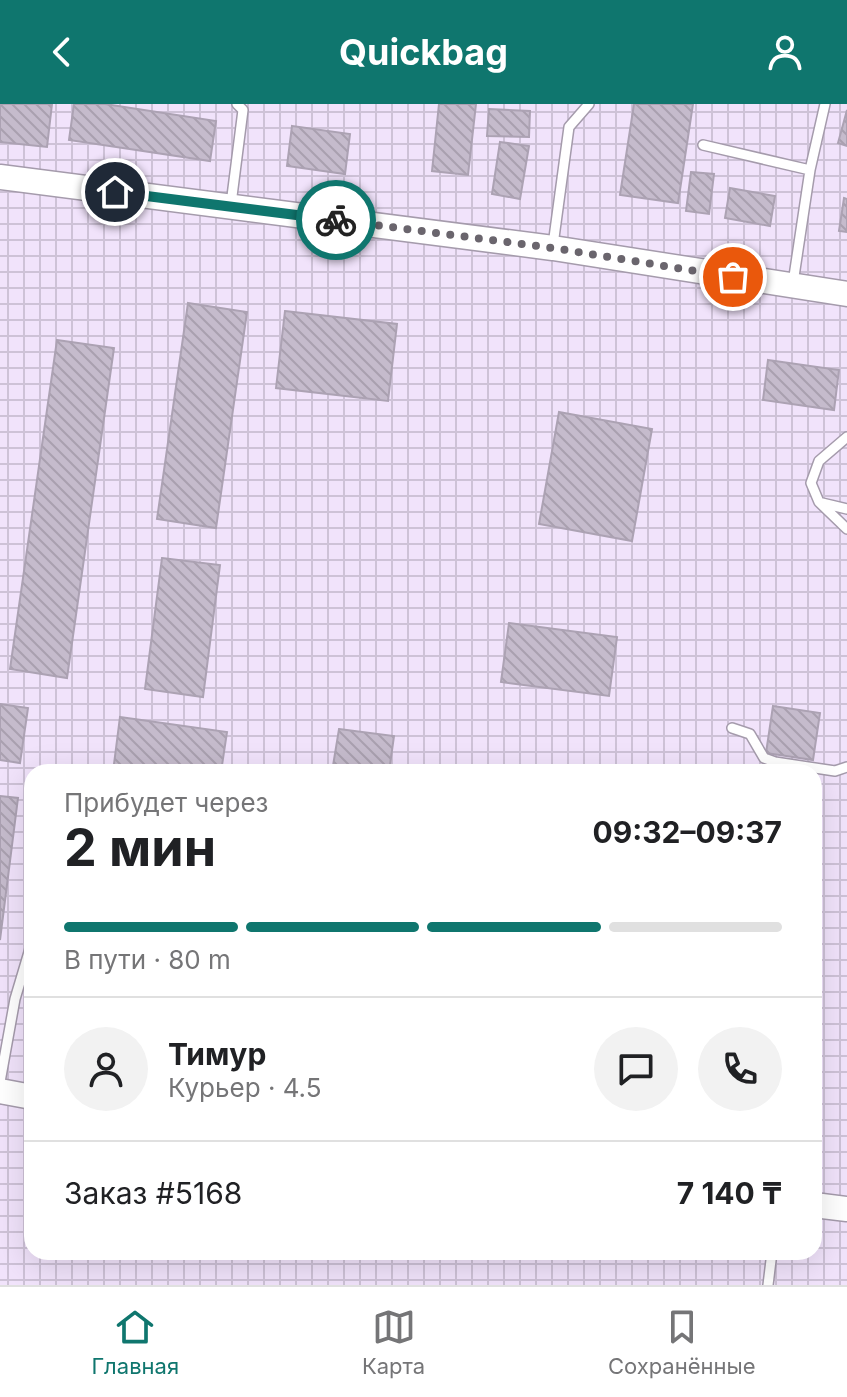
<!DOCTYPE html>
<html lang="ru">
<meta charset="utf-8">
<style>
:root{--surface:#fff;--page:#f2f2f2;--text:#202124;--muted:#757577;--line:#e0e0e0;--accent:#0f766e}
body{margin:0;font-family:Inter,sans-serif;background:var(--page);color:var(--text);height:100vh;display:flex;flex-direction:column;font-size:30px;white-space:nowrap}
*{box-sizing:border-box;margin:0}
p{font-size:26px;color:var(--muted)}
.icon{flex:none;width:44px;height:44px;fill:none;stroke:currentColor;stroke-width:2;stroke-linecap:round;stroke-linejoin:round}
.map{position:relative;flex:1;overflow:hidden}
.drawer{position:absolute;left:24px;top:660px;width:798px;height:496px;display:flex;flex-direction:column;background:var(--surface);border-radius:24px;box-shadow:0 8px 32px #0002}
.drawer>*{flex:none}
.pin{position:absolute;display:grid;place-items:center;width:68px;height:68px;color:#fff;margin:-34px;border:4px solid #fff;border-radius:50%;box-shadow:0 2px 8px #0007}
.courier{position:absolute;display:grid;place-items:center;width:80px;height:80px;margin:-40px;border:6px solid #0f766e;border-radius:50%;background:#fff;color:#222;box-shadow:0 2px 10px #0007}
.overview em{font-style:normal;font-weight:700}
.overview div{display:flex;flex-direction:column-reverse}
.overview{display:flex;align-items:center;justify-content:space-between;height:136px;padding:0 40px}
h1{font-size:52px;font-weight:700;line-height:60px}
.bar{display:grid;grid-template-columns:repeat(4,1fr);gap:12px 8px;align-content:center;height:96px;padding:0 40px}
.bar i{height:10px;border-radius:6px;background:var(--line)}
.bar .selected{background:var(--accent)}
.bar p{grid-column:span 4}
.line{display:flex;align-items:center;gap:20px;padding:0 40px;border-top:2px solid var(--line)}
.line div{flex:1}
.round{display:grid;place-items:center;flex:none;width:84px;height:84px;border-radius:42px;background:var(--page)}
header{display:flex;justify-content:space-between;align-items:center;height:104px;padding:0 40px;background:var(--accent);color:#fff;font-size:36px;font-weight:700}
.tab-bar{display:flex;justify-content:space-around;align-items:center;height:112px;border-top:2px solid var(--line);background:var(--surface);font-size:22px;color:var(--muted)}
.tab-bar a{display:grid;justify-items:center;gap:4px}
.tab-bar .selected{color:var(--accent)}
.map>svg:first-child{display:block}
</style>
<header><svg class="icon" aria-label="back" viewBox="0 0 24 24"><path d="M15 5l-7 7 7 7"/></svg>Quickbag<svg class="icon" aria-label="person" viewBox="0 0 24 24"><circle cx="12" cy="8" r="4"/><path d="M4 21q1-7 8-7t8 7"/></svg></header>
<div class="map">
<svg width="847" height="1181" viewBox="0 0 847 1181">
<defs>
<pattern id="industrial-grid" width="8" height="8" patternUnits="userSpaceOnUse" patternTransform="scale(2)"><rect width="8" height="8" fill="#f1e3fb"/><path d="M0 4h8M4 0v8" fill="none" stroke="#cec2d7"/></pattern>
<pattern id="building-back-hatch" width="6" height="6" patternUnits="userSpaceOnUse" patternTransform="scale(2)"><rect width="6" height="6" fill="#c5bbcc"/><path d="M-1 5l2 2M0 0l6 6M5-1l2 2" fill="none" stroke="#a9a0af"/></pattern>
</defs>
<rect width="100%" height="100%" fill="#f8f2fd"/>
<path fill="url(#industrial-grid)" fill-rule="evenodd" d="M0,0H847V1181H0ZM32,668H814V1148H32Z"/>
<path fill="url(#building-back-hatch)" stroke="#aca2b3" stroke-width="2" d="M0,0H52L47,43L0,38Z
M74,0H105L216,17L210,57L69,36Z
M439,0H476L468,71L432,67Z
M634,0H693L678,99L620,91Z
M489,5L530,7L529,33L487,32Z
M847,6V42L838,39Z
M292,22L350,30L345,70L287,62Z
M500,38L529,42L520,95L492,90Z
M691,68L714,70L709,110L686,107Z
M730,84L775,92L770,122L725,114Z
M844,94L847,95V128L839,127Z
M188,199L247,208L216,424L157,415Z
M285,207L397,220L388,297L276,284Z
M57,236L114,244L67,574L10,565Z
M768,256L839,266L834,306L763,296Z
M559,308L652,325L632,437L539,420Z
M162,454L220,461L203,593L145,585Z
M509,519L617,533L609,592L501,578Z
M0,600L28,604L20,659L0,656Z
M773,602L820,609L813,656L766,649Z
M120,613L227,628L221,668H113Z
M339,625L394,632L389,668H332Z
M814,679L820,680L814,738Z
M0,692L18,694L0,836Z"/>
<g fill="none" stroke-linecap="round" stroke-linejoin="round">
<g stroke="#a59bac" stroke-width="12">
<path id="service" d="M703,41L810,66
M231,100L243,6L237,0
M553,141L569,23L589,0
M793,179L810,66L825,0
M847,333L819,357L811,379L819,398L847,425
M822,399L847,405
M732,624L750,630L764,654L775,658L835,667L847,663
M0,978L15,895L32,838
M768,1181L772,1148"/>
</g>
<g stroke="#a59bac" stroke-width="27">
<path id="tertiary" d="M0,73L553,144L847,190
M0,987L32,993
M814,1101L847,1105"/>
</g>
<use href="#service" stroke="#fff" stroke-width="9"/>
<use href="#tertiary" stroke="#fff" stroke-width="24"/>
</g>
<g fill="none" stroke-linecap="round" stroke-linejoin="round">
<path stroke="#6a656d" stroke-width="8" stroke-dasharray="0 14.4" d="M336,116L553,144L733,173"/>
<path stroke="#0f766e" stroke-width="10" d="M115,88L336,116"/>
</g>
</svg>
<div class="pin" style="left:733px;top:173px;background:#ea580c"><svg class="icon" aria-label="bag" viewBox="0 0 24 24"><path d="M5 8h14l-1 12H6zM9 8a3 3 0 0 1 6 0"/></svg></div>
<div class="pin" style="left:115px;top:88px;background:#1f2937"><svg class="icon" aria-label="home" viewBox="0 0 24 24"><path d="M3 11l9-7 9 7M6 9v11h12V9"/></svg></div>
<div class="courier" style="left:336px;top:116px"><svg class="icon" aria-label="bike" viewBox="0 0 24 24"><circle cx="6" cy="16" r="4"/><circle cx="18" cy="16" r="4"/><path d="M6 16l4-8h5l3 8M10 8l3 8H6M13 5h3"/></svg></div>
<section class="drawer">
<div class="overview"><div><h1>2 мин</h1><p>Прибудет через</p></div><em>09:32–09:37</em></div>
<div class="bar"><i class="selected"></i><i class="selected"></i><i class="selected"></i><i></i><p>В пути · 80 m</p></div>
<div class="line" style="height:144px"><a class="round"><svg class="icon" aria-label="person" viewBox="0 0 24 24"><circle cx="12" cy="8" r="4"/><path d="M4 21q1-7 8-7t8 7"/></svg></a><div><b>Тимур</b><p>Курьер · 4.5</p></div><a class="round"><svg class="icon" aria-label="chat" viewBox="0 0 24 24"><path d="M4 5h16v11H9l-5 4z"/></svg></a><a class="round"><svg class="icon" aria-label="phone" viewBox="0 0 24 24"><path d="M5 4h4l2 5-3 2q2 4 5 5l2-3 5 2v4C11 20 4 13 5 4z"/></svg></a></div>
<div class="line" style="height:104px"><div>Заказ #5168</div><b>7 140 ₸</b></div>
</section>
</div>
<nav class="tab-bar">
<a class="selected"><svg class="icon" aria-label="home" viewBox="0 0 24 24"><path d="M3 11l9-7 9 7M6 9v11h12V9"/></svg>Главная</a>
<a><svg class="icon" aria-label="map" viewBox="0 0 24 24"><path d="M3 6l6-2 6 2 6-2v14l-6 2-6-2-6 2zM9 4v14M15 6v14"/></svg>Карта</a>
<a><svg class="icon" aria-label="saved" viewBox="0 0 24 24"><path d="M7 4h10v16l-5-4-5 4z"/></svg>Сохранённые</a>
</nav>
